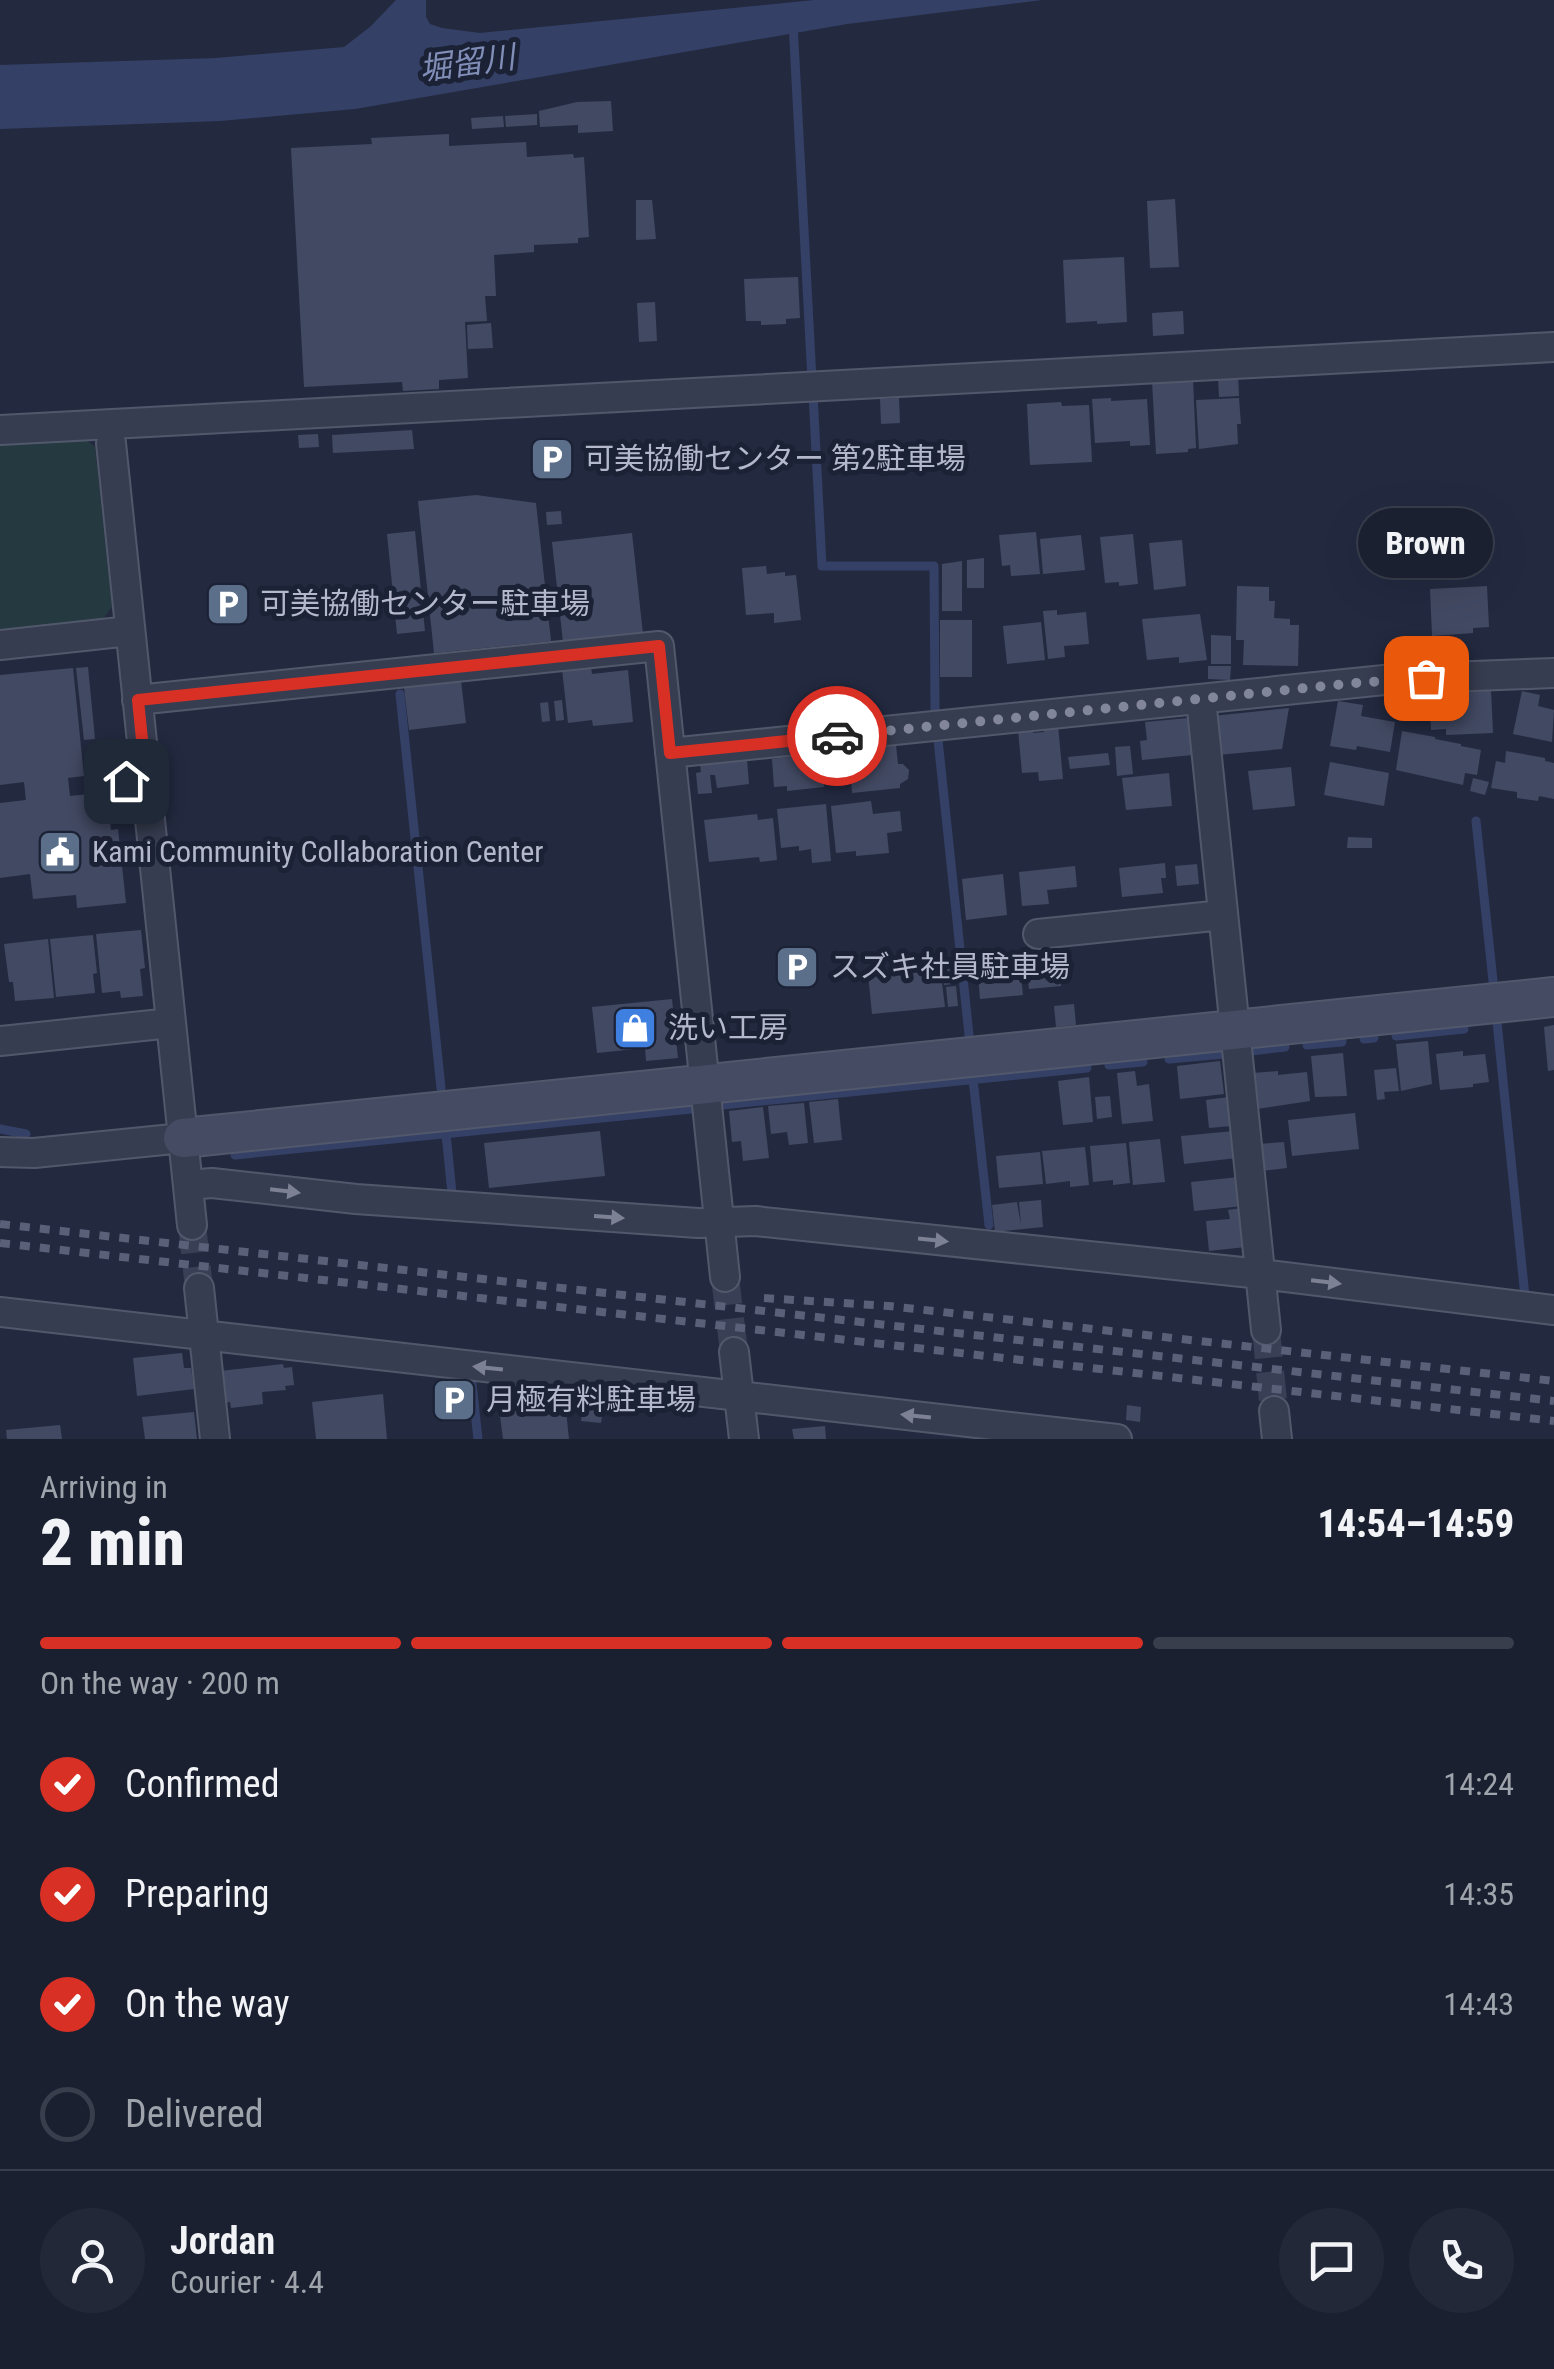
<!DOCTYPE html>
<meta charset="utf-8">
<style>
:root{--surface:#1a2030;--page:#232838;--text:#f1f3f6;--muted:#9fa3ab;--line:#383e4c;--accent:#d93025}
body{margin:0;font-family:"Roboto Condensed","Noto Sans JP",sans-serif;background:var(--page);color:var(--text);height:100vh;display:flex;flex-direction:column;font-size:38px;white-space:nowrap}
*{box-sizing:border-box;margin:0}
p{font-size:32px;color:var(--muted)}
.icon{flex:none;width:55px;height:55px;fill:none;stroke:currentColor;stroke-width:2;stroke-linecap:round;stroke-linejoin:round}
.map{position:relative;height:1439px;overflow:hidden}
.drawer{display:flex;flex-direction:column;background:var(--surface);flex:1}
.drawer>*{flex:none}
.pin{position:absolute;display:grid;place-items:center;width:85px;height:85px;color:#fff;margin:-42px;border-radius:20px;box-shadow:0 5px 15px #0006}
.courier{position:absolute;display:grid;place-items:center;width:100px;height:100px;margin:-50px;border:8px solid #d93025;border-radius:50%;background:#fff;color:#222;box-shadow:0 2px 12px #0007}
.bubble{position:absolute;height:70px;border-radius:35px;background:var(--surface);box-shadow:0 10px 40px #0002,0 0 0 2px var(--line);font-size:32px;font-weight:800;line-height:70px;text-align:center}
.head em{font-style:normal;font-weight:800}
.head div{display:flex;flex-direction:column-reverse}
.head{display:flex;align-items:center;justify-content:space-between;height:170px;padding:0 40px}
h1{font-size:65px;font-weight:800;line-height:75px}
.bar{display:grid;grid-template-columns:repeat(4,1fr);gap:15px 10px;align-content:center;height:120px;padding:0 40px}
.bar i{height:12px;border-radius:8px;background:var(--line)}
.bar .selected{background:var(--accent)}
.bar p{grid-column:span 4}
.line{display:flex;align-items:center;gap:25px;padding:0 40px;border-top:2px solid var(--line)}
.line div{flex:1}
.round{display:grid;place-items:center;flex:none;width:105px;height:105px;border-radius:52px;background:var(--page)}
ol{padding:0 40px;list-style:none}
li{display:flex;align-items:center;gap:30px;height:110px}
li p{margin-inline-start:auto}
li .icon{padding:10px;border-radius:50%;background:var(--accent);color:#fff;stroke-width:4}
li:last-child{color:var(--muted)}
li i{width:55px;height:55px;border:5px solid var(--line);border-radius:50%}
.map>svg:first-child{display:block}
</style>
<div class="map">
<svg width="1554" height="1439" viewBox="0 0 1554 1439">
<rect width="100%" height="100%" fill="#232a40"/>
<path fill="#253941" d="M80,435L95,447L112,607L100,623L0,634V439Z"/>
<path fill="#354066" d="M396,0H426V17L430,24L442,28L480,33L814,0H1042L847,24L355,109L220,121L0,129V65L216,58L344,47L370,27Z"/>
<g fill="none" stroke-linecap="round" stroke-linejoin="round">
<path stroke="#354066" stroke-width="9" d="M793,23L812,380
M813,394L822,566H934L935,712
M400,694L441,1088
M938,740L969,1035
M1476,821L1493,981
M1497,1022L1525,1297
M1396,1036L1464,1029
M1364,1039L1374,1038
M1307,1045L1342,1042
M1251,1051L1285,1047
M1169,1059L1224,1054
M1109,1065L1143,1062
M973,1079L989,1225
M722,1105L1087,1068
M0,1129L26,1134
M446,1134L452,1193
M235,1155L691,1109
M472,1384L478,1439"/>
</g>
<path fill="#424962" d="M611,101L613,131L578,133V125L540,127L539,111L577,102Z
M537,114V125L506,127L505,116Z
M503,116L504,127L472,129L471,118Z
M449,134V146L526,142L527,157L573,154L574,158L584,157L589,237L578,238V243L534,245V252L494,255L496,296H485L487,321L465,322L468,378L439,380V389L403,391L402,382L304,387L291,148L372,144L371,138Z
M1175,199L1179,267L1150,268L1147,201Z
M636,200H652L656,239L636,240Z
M1124,257L1127,322L1097,324V321L1066,323L1063,260Z
M798,277L800,318L786,319V324L761,325V321H746L744,279Z
M655,302L657,341L639,342L637,303Z
M1183,311L1184,334L1153,336L1152,313Z
M491,323L493,348L468,349L467,325Z
M1238,376L1239,396L1219,397L1218,377Z
M1193,379L1196,448L1188,449V452L1156,454L1152,381Z
M899,398L900,423L881,424L880,399Z
M1111,398V401L1147,399L1150,445L1130,446V441L1095,443L1092,399Z
M1239,398L1241,424H1237L1238,444L1199,449L1196,400Z
M1061,402L1062,406L1089,405L1092,462L1030,465L1027,404Z
M412,430L414,449L333,453L332,435Z
M318,434L319,447L299,448L298,435Z
M476,495L536,503L551,641L434,653L418,501Z
M561,511L562,524L547,525L546,512Z
M415,531L425,631L397,634L387,534Z
M1036,532L1040,574L1011,576L1010,565L1002,566L999,535Z
M632,533L643,634L563,642L552,542Z
M1133,534L1138,584L1119,586V582L1105,583L1100,537Z
M1081,535L1085,570L1043,574L1040,539Z
M1182,540L1186,586L1154,590L1149,543Z
M984,558V588H967V560Z
M962,561V611H942V564Z
M766,566L767,574L785,572V576L796,575L801,620L774,623V613L746,615L742,568Z
M1237,586L1269,587V601H1275L1274,618L1290,619V625H1299L1298,666L1243,665L1244,640H1236Z
M1487,586L1489,627L1473,628V633L1432,636L1430,589Z
M1057,610V615L1086,612L1089,644L1064,646L1065,657L1048,659L1043,611Z
M1200,614L1207,660L1179,663V657L1147,660L1142,619Z
M940,620H972V677H940Z
M1041,622L1045,660L1007,664L1003,626Z
M1211,635L1231,636V664H1211Z
M1208,666H1231L1230,680L1208,679Z
M88,667L95,739L84,740L76,668Z
M591,667L592,674L628,670L633,722L593,726L592,720L568,723L562,669Z
M73,668L84,776L68,778L70,796L107,792L111,830L118,829L126,903L77,908L76,895L33,899L30,874L0,878V803L26,800L24,782L0,785V675Z
M461,681L466,723L409,730L404,687Z
M1491,690L1493,733L1446,735V729L1431,730L1429,692Z
M1522,691L1540,695L1538,706L1554,710L1552,742L1513,734Z
M562,700L564,720L556,721L554,701Z
M1338,701L1363,705L1361,716L1395,722L1390,752L1357,746L1356,750L1330,746Z
M548,702L550,721L542,722L540,703Z
M1289,708L1282,749L1217,755L1213,716Z
M1188,718L1192,755L1142,760L1140,741L1147,740L1145,722Z
M1058,725L1063,779L1039,781L1038,772L1022,773L1018,730L1032,728L1033,733L1044,732L1043,727Z
M1402,731L1435,737V739L1461,744V746L1481,750L1477,775L1465,773L1463,785L1396,770Z
M896,745L898,764H903L909,770L908,779L900,784V788L852,793L850,768L863,767L862,753L881,751L880,746Z
M1130,746L1133,774L1117,776L1115,747Z
M105,751L108,771L93,773L90,753Z
M1506,751L1545,758V761L1554,763V799L1539,796L1538,801L1517,798V792L1491,788L1496,761L1505,763Z
M1108,753L1110,765L1070,769L1068,757Z
M814,754L815,772H823L824,787L787,791V786L774,787L772,759Z
M747,759L749,784L717,788L715,775H710L712,793L698,794L696,773L701,772L700,764Z
M1330,762L1389,773L1384,806L1324,795Z
M1291,767L1295,806L1253,810L1248,771Z
M1169,773L1172,806L1126,810L1122,778Z
M1473,778L1489,782L1485,795L1470,791Z
M871,801L873,814L900,811L902,831L887,833L889,853L856,856V851L836,853L831,806Z
M826,804L831,861L812,863L811,849L799,851V846L781,848L777,809Z
M757,814L758,820L773,818L777,860L760,862L759,857L709,862L704,820Z
M1348,837L1372,838V848H1347Z
M1165,863L1166,878H1161L1163,893L1122,897L1119,868Z
M1197,864L1199,884L1177,886L1175,866Z
M1075,866L1077,887L1047,890L1049,904L1022,906L1019,872Z
M1003,874L1007,915L966,920L962,879Z
M141,930L145,968L140,969L143,996L121,998L120,991L102,993L96,934Z
M93,935L97,973L93,974L95,993L56,997L50,939Z
M48,939L54,998L15,1001L13,982H9L4,944Z
M1066,953L1068,975L1061,976V986L1029,989L1025,957Z
M1019,958L1023,995L980,999L977,962Z
M940,967L945,1007L872,1014L868,974Z
M957,967L959,983L944,985L942,969Z
M956,986L958,1006L948,1007L946,987Z
M672,999L678,1058L646,1061L645,1048L597,1053L592,1007Z
M1074,1004L1076,1025L1056,1027L1054,1006Z
M1554,1025V1070L1548,1071L1544,1027Z
M1428,1041L1432,1084L1401,1091L1396,1044Z
M1463,1051V1056L1485,1054L1489,1082L1473,1084V1087L1440,1090L1436,1054Z
M1343,1053L1347,1096L1315,1097L1311,1056Z
M1220,1061L1224,1094L1180,1099L1177,1066Z
M1396,1068L1399,1091L1384,1092L1385,1099L1377,1100L1374,1070Z
M1135,1071L1137,1086L1149,1084L1153,1121L1122,1124L1117,1073Z
M1278,1071V1075L1307,1072L1310,1101L1257,1109L1253,1073Z
M1089,1077L1093,1122L1063,1125L1058,1081Z
M1110,1096L1112,1117L1097,1119L1095,1097Z
M1229,1097L1232,1126L1209,1128L1206,1100Z
M838,1099L842,1140L814,1143L809,1102Z
M804,1103L808,1143L789,1145L787,1132L771,1134L768,1106Z
M763,1107L769,1158L743,1161L741,1141L732,1142L729,1111Z
M1355,1113L1359,1149L1292,1156L1288,1120Z
M600,1131L605,1176L489,1188L484,1143Z
M1234,1131L1237,1158L1184,1164L1181,1136Z
M1160,1139L1165,1182L1133,1185L1129,1142Z
M1284,1142L1287,1168L1261,1171L1258,1144Z
M1126,1143L1130,1183L1113,1185V1180L1093,1182L1090,1146Z
M1085,1147L1089,1185L1070,1187V1181L1046,1184L1042,1151Z
M1040,1152L1043,1184L999,1188L996,1156Z
M1239,1177L1243,1206L1194,1211L1191,1182Z
M1041,1200L1043,1227L995,1232L992,1205L1017,1202L1021,1225L1019,1202Z
M1242,1208L1246,1247L1209,1251L1206,1221L1230,1219L1228,1210Z
M182,1353L184,1368H191L194,1389L137,1396L133,1358Z
M283,1364L284,1368L292,1367L294,1385L285,1386L286,1390L262,1392L263,1404L231,1408L230,1402L225,1403L220,1371Z
M383,1394L387,1439H316L312,1402Z
M565,1401L569,1439H503L499,1408Z
M584,1401L604,1403L601,1423L581,1421Z
M1127,1405L1141,1407L1140,1422L1126,1420Z
M194,1412L197,1439H145L142,1417Z
M60,1425L62,1439H7L6,1430Z
M825,1426L826,1439H794L792,1429Z"/>
<g fill="none" stroke-linecap="round" stroke-linejoin="round">
<path stroke="#393f55" stroke-width="28" stroke-dasharray="28 14" stroke-linecap="butt" d="M192,1225L199,1288
M725,1277L734,1352
M1266,1330L1274,1411"/>
<g stroke="#52586b" stroke-width="19">
<path id="lane" d="M94,784L146,779"/>
</g>
<g stroke="#52586b" stroke-width="32">
<path id="street" d="M0,430L1554,347
M111,443L192,1225
M0,645L130,631
M1201,699L1266,1330
M137,700L659,646L725,1277
M670,753L1394,679L1554,673
M1038,934L1223,915
M0,1041L171,1023
M0,1152L34,1153L183,1138
M188,1185L212,1183L356,1199L698,1223L755,1221L1261,1274L1554,1310
M199,1288L215,1439
M0,1312L1117,1439
M734,1352L744,1439
M1274,1411L1277,1439"/>
</g>
<g stroke="#52586b" stroke-width="42">
<path id="secondary" d="M183,1138L1554,997"/>
</g>
<use href="#lane" stroke="#373d50" stroke-width="14"/>
<use href="#street" stroke="#373d50" stroke-width="28"/>
<use href="#secondary" stroke="#454b63" stroke-width="38"/>
<path stroke="#596077" stroke-width="8" stroke-dasharray="10 10" stroke-linecap="butt" d="M0,1224L1554,1401
M0,1243L1554,1421
M764,1298L889,1306L1554,1381"/>
</g>
<defs><path id="oneway-solid" d="M-6-.8H1V-3.2L6.5 0L1 3.2V.8H-6Z" transform="scale(2.5)"/></defs>
<g fill="#7c8194">
<use href="#oneway-solid" transform="translate(285 1191) rotate(7)"/>
<use href="#oneway-solid" transform="translate(609 1217) rotate(4)"/>
<use href="#oneway-solid" transform="translate(933 1240) rotate(6)"/>
<use href="#oneway-solid" transform="translate(1326 1282) rotate(7)"/>
<use href="#oneway-solid" transform="translate(488 1368) rotate(-174)"/>
<use href="#oneway-solid" transform="translate(916 1416) rotate(-174)"/>
</g>
<g fill="none" stroke-linecap="round" stroke-linejoin="round">
<path stroke="#81869a" stroke-width="10" stroke-dasharray="0 18" d="M837,736L1355,683L1426,678"/>
<path stroke="#d93025" stroke-width="12" d="M126,781L146,779L138,700L659,646L670,753L837,736"/>
</g>
<defs>
<g id="parking-square" transform="scale(2.25)"><rect x="-9" y="-9" width="18" height="18" rx="4" fill="#5c6f8a" stroke="#1c2235"/><path d="M-3.5-5.5H1a3.5 3.5 0 0 1 0 7H-1V5.5H-3.5ZM-1-3.4V-.6H.8a1.4 1.4 0 0 0 0-2.8Z" fill="#fff"/></g>
<g id="civic-square" transform="scale(2.25)"><rect x="-9" y="-9" width="18" height="18" rx="4" fill="#5c6f8a" stroke="#1c2235"/><path d="M-.6-6.5H3V-4.5H.6V-3L4-1V1h2V6H-6V1h2V-1L-.6-3ZM-1.2 2.5V6h2.4V2.5Z" fill="#fff"/></g>
<g id="shop-square" transform="scale(2.25)"><rect x="-9" y="-9" width="18" height="18" rx="4" fill="#3f7fe0" stroke="#1c2235"/><path d="M-5-2.5h2.3a2.7 3.5 0 0 1 5.4 0H5L5.5 6h-11ZM-1.5-2.5h3a1.5 2.3 0 0 0-3 0Z" fill="#fff"/></g>
</defs>
<g fill-rule="evenodd">
<use href="#parking-square" x="552" y="459"/>
<use href="#parking-square" x="228" y="604"/>
<use href="#civic-square" x="60" y="852"/>
<use href="#parking-square" x="797" y="967"/>
<use href="#shop-square" x="635" y="1028"/>
<use href="#parking-square" x="454" y="1400"/>
</g>
<g text-anchor="middle" stroke-width="10" stroke-linejoin="round" paint-order="stroke">
<g font-size="30" fill="#b4b8cb" stroke="#1c2235" text-anchor="start">
<text x="584" y="469">可美協働センター 第2駐車場</text>
<text x="260" y="614">可美協働センター駐車場</text>
<text x="92" y="862">Kami Community Collaboration Center</text>
<text x="830" y="977">スズキ社員駐車場</text>
<text x="668" y="1038">洗い工房</text>
<text x="486" y="1410">月極有料駐車場</text>
</g>
<g font-size="32" font-style="italic" fill="#818eb8" stroke="#1c2235">
<text transform="translate(467 63) rotate(-8)" y="11">堀留川</text>
</g>
</g>
</svg>
<div class="pin" style="left:1426px;top:678px;background:#ea580c"><svg class="icon" aria-label="bag" viewBox="0 0 24 24"><path d="M5 8h14l-1 12H6zM9 8a3 3 0 0 1 6 0"/></svg></div>
<div class="pin" style="left:126px;top:781px;background:#1f2937"><svg class="icon" aria-label="home" viewBox="0 0 24 24"><path d="M3 11l9-7 9 7M6 9v11h12V9"/></svg></div>
<div class="courier" style="left:837px;top:736px"><svg class="icon" aria-label="car" viewBox="0 0 24 24"><path d="M5 17H2v-5l4-1 3-4h7l3 4 3 1v5h-3M9 17h6M6 11h13"/><circle cx="7" cy="17" r="2"/><circle cx="17" cy="17" r="2"/></svg></div>
<div class="bubble" style="left:1358px;top:508px;width:135px">Brown</div>
</div>
<section class="drawer">
<div class="head"><div><h1>2 min</h1><p>Arriving in</p></div><em>14:54–14:59</em></div>
<div class="bar"><i class="selected"></i><i class="selected"></i><i class="selected"></i><i></i><p>On the way · 200 m</p></div>
<ol>
<li><svg class="icon" aria-label="check" viewBox="0 0 24 24"><path d="M5 12l5 5 9-10"/></svg>Confirmed<p>14:24</p></li>
<li><svg class="icon" aria-label="check" viewBox="0 0 24 24"><path d="M5 12l5 5 9-10"/></svg>Preparing<p>14:35</p></li>
<li><svg class="icon" aria-label="check" viewBox="0 0 24 24"><path d="M5 12l5 5 9-10"/></svg>On the way<p>14:43</p></li>
<li><i></i>Delivered</li>
</ol>
<div class="line" style="height:180px"><a class="round"><svg class="icon" aria-label="person" viewBox="0 0 24 24"><circle cx="12" cy="8" r="4"/><path d="M4 21q1-7 8-7t8 7"/></svg></a><div><b>Jordan</b><p>Courier · 4.4</p></div><a class="round"><svg class="icon" aria-label="chat" viewBox="0 0 24 24"><path d="M4 5h16v11H9l-5 4z"/></svg></a><a class="round"><svg class="icon" aria-label="phone" viewBox="0 0 24 24"><path d="M5 4h4l2 5-3 2q2 4 5 5l2-3 5 2v4C11 20 4 13 5 4z"/></svg></a></div>
</section>
